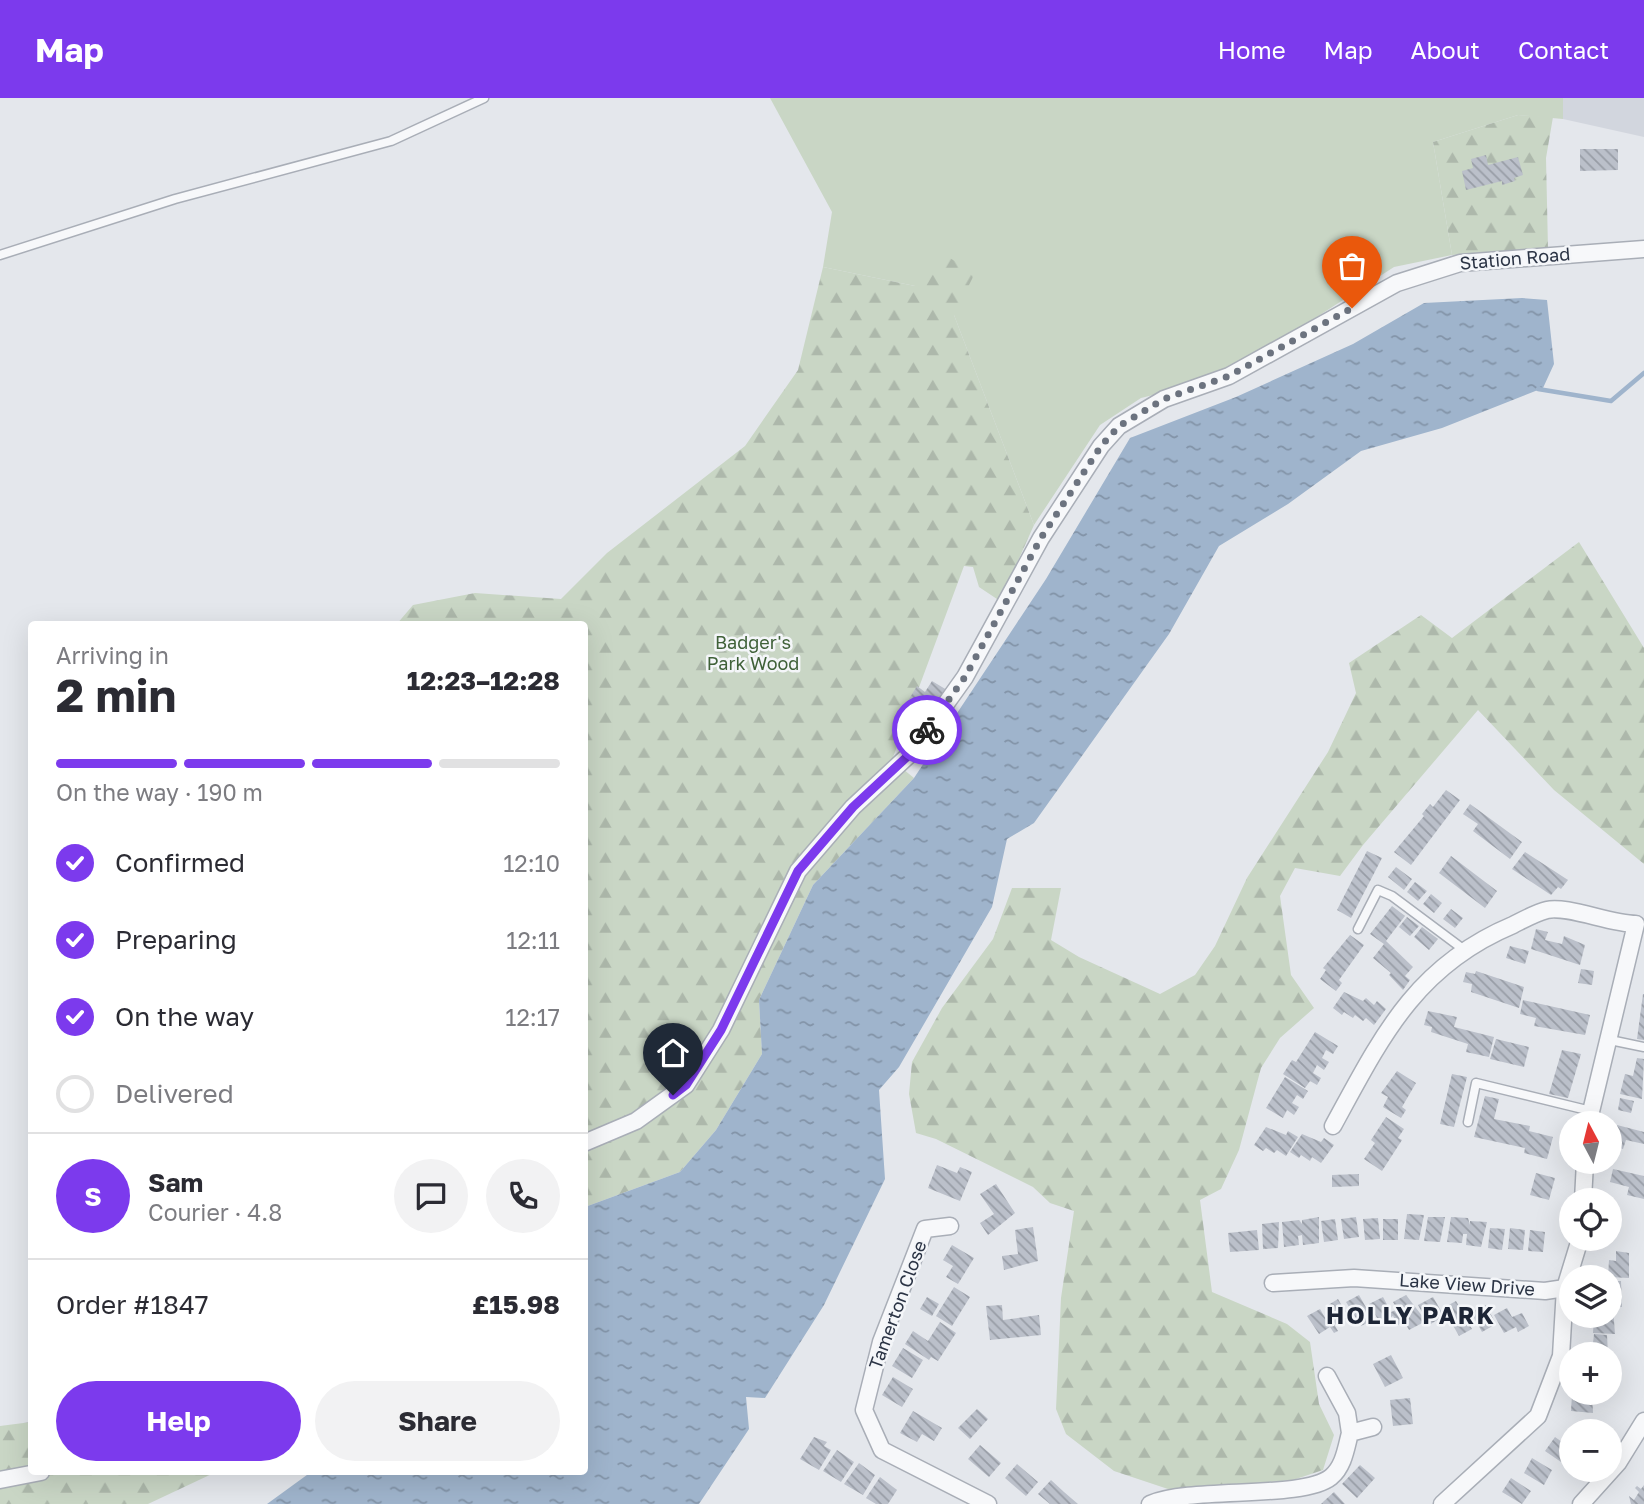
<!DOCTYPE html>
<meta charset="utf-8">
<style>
:root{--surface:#fff;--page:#f2f2f3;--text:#2b2b33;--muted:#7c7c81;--line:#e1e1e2;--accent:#7c3aed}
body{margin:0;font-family:"Golos Text",sans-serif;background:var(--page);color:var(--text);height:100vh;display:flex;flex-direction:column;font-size:26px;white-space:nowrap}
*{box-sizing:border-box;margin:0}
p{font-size:23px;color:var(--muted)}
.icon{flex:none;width:38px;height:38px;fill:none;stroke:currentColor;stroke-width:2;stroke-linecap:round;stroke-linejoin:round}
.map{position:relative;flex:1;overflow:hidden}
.details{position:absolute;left:28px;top:523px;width:560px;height:854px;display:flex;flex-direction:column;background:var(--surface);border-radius:7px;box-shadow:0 7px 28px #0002}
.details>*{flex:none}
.needle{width:46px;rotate:353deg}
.tools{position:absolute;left:1559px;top:1013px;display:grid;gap:14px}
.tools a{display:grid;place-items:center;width:63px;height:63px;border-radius:50%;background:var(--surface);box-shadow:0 7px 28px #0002;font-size:35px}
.pin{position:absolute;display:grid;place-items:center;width:60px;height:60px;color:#fff;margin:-72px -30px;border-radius:50% 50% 50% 0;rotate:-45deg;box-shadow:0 0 7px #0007}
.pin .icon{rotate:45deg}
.courier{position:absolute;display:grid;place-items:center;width:70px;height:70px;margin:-35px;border:5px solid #7c3aed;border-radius:50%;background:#fff;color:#222;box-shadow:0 2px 9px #0007}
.summary em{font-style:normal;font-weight:700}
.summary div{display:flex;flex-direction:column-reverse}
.summary{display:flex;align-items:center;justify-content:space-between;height:119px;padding:0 28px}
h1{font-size:46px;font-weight:700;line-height:52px}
.bar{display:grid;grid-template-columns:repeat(4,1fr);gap:10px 7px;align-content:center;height:84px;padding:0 28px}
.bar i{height:9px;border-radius:5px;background:var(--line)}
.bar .current{background:var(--accent)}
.bar p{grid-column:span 4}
.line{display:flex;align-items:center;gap:18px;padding:0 28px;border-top:2px solid var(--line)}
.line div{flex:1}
.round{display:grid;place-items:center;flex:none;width:74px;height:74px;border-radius:37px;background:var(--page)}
ol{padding:0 28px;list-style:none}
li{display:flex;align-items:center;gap:21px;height:77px}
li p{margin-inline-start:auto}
li .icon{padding:7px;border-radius:50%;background:var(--accent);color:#fff;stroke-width:4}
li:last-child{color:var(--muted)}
li i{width:38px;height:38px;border:4px solid var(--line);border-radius:50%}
.button{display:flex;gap:14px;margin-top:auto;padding:14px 28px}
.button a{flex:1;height:80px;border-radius:42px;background:var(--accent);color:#fff;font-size:28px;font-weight:700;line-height:80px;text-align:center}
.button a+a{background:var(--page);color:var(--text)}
header{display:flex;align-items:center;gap:42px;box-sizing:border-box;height:98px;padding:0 35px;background:var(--accent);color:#fff}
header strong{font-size:33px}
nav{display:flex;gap:38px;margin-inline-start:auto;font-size:24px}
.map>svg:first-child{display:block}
</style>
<header>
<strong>Map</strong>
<nav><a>Home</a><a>Map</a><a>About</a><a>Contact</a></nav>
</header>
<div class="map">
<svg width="1644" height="1406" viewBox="0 0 1644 1406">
<defs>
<pattern id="forest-firs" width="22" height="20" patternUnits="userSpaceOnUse" patternTransform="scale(1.75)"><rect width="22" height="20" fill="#c9d6c5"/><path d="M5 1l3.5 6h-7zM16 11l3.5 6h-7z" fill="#adb8ab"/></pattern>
<pattern id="water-ripples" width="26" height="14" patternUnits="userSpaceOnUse" patternTransform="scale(1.75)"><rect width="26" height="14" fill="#9fb4cc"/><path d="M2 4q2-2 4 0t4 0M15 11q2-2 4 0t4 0" fill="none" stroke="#8293a7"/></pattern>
<pattern id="building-back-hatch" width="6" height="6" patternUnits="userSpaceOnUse" patternTransform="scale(1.75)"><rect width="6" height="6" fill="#bbc0ca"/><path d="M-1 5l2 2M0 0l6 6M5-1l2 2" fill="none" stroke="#989da6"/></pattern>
</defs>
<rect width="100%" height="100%" fill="#e4e7ec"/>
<path fill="#d2d6de" d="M1563,0H1644V39L1563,21Z"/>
<path fill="#c9d6c5" d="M770,0H1563V21L1518,17L1433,44L1452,157L1394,169L1289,237L1190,288L1141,300L1100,327L1034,427L954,217L915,188L823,169L832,114Z"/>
<path fill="url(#forest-firs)" d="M1518,17L1553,19L1546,60L1548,151L1452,157L1433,44Z
M938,153L975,175L954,217L1034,427L1000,503L979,489L973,469L964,468L892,662L914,680L813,787L759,902L762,956L716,1032L680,1074L585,1109L584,527H396L413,507L475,495L561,501L607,455L745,348L798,272L823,169L915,188Z
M1579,444L1644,550V766L1554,692L1478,612L1363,747L1340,778L1295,770L1280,798L1291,877L1314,910L1280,940L1261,970L1239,1052L1221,1091L1200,1102L1212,1194L1287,1226L1310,1244L1319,1306L1334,1337L1323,1372L1293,1382L1171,1392L1114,1373L1066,1336L1056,1311L1061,1200L1074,1113L1050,1105L1033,1089L936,1041L916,1035L909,996L912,964L942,910L993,841L1012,790H1061L1051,842L1079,859L1160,896L1195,877L1215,848L1247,780L1328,654L1356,595L1349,565L1421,517L1452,540Z
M31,1324L32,1374H216L148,1406H0V1328Z"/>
<path fill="url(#water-ripples)" d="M1522,200L1547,202L1554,266L1543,290L1442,330L1361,353L1288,406L1219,448L1169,536L1034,725L1007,741L992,809L899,969L879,992L885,1081L824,1207L765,1300L746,1299L749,1331L699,1406H267L311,1374H584L585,1109L680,1074L716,1032L762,956L759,902L813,787L914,680L1046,481L1130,340L1236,299L1353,246L1424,205Z"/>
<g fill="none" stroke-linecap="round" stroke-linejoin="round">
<path stroke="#9fb4cc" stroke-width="4.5" d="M1538,291L1611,303L1644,275"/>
</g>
<path fill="url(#building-back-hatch)" d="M1580,51H1618V72L1580,73Z
M1486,57L1488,67L1518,59L1523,77L1514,80L1515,83L1502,87V83L1466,92L1462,73L1473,70L1471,61Z
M932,583L947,592L916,643L904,636L915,619L903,611L917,588L925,594Z
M1446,692L1460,702L1411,767L1394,754L1424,718L1422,716L1430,706L1433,709Z
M1470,706L1522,744L1510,761L1473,733L1478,726L1463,716Z
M1367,753L1382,760L1351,820L1337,812Z
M1525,754L1568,782L1561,791L1558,789L1551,797L1512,771Z
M1451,758L1497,793L1485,810L1439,775Z
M1396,769L1412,781L1404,792L1388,779Z
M1415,784L1427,793L1418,803L1407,794Z
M1431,796L1442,805L1434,815L1423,806Z
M1392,808L1405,818L1386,843L1413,869L1405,878L1410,882L1403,892L1389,877L1391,875L1373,860L1384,846L1370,836Z
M1451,811L1463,820L1455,830L1443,821Z
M1407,819L1419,828L1410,838L1399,829Z
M1422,829L1438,841L1429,852L1414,839Z
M1536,831L1548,834L1545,842L1562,846L1564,838L1585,847L1580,867L1531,851Z
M1350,837L1364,847L1339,882L1342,885L1336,893L1320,881L1326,872L1323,870Z
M1510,848L1529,853L1525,866L1506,860Z
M1581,871L1594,873L1592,887L1578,885Z
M1476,873L1524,889L1519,910L1471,894L1472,886L1463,884L1466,874L1475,876Z
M1344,894L1363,903L1366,900L1374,907L1377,903L1386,911L1374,927L1366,920L1363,923L1355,917L1353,920L1344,914L1342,917L1333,910Z
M1643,896H1644V942L1637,941Z
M1523,902L1590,917L1585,937L1534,928L1536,920L1520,916Z
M1428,913L1457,919L1454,929L1494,939L1489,959L1466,954L1468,946L1431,934L1432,929L1424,927Z
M1315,934L1338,948L1333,956L1326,952L1322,960L1329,964L1324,972L1317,967L1313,975L1321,980L1317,987L1310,983L1305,990L1283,976L1292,962L1296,964Z
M1496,941L1529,949L1524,969L1490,961Z
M1562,952L1581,956L1568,1000L1549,996Z
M1637,960L1644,961L1642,1001L1620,996L1625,976L1633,978Z
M1397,973L1416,985L1402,1009L1406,1012L1401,1020L1383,1009L1388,999L1381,995Z
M1452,976L1467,979L1454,1029L1440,1026Z
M1285,979L1308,993L1303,1001L1297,997L1292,1005L1299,1009L1294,1017L1287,1012L1283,1020L1266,1010Z
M1485,998L1499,1001L1494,1021L1530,1028L1529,1033L1553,1039L1547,1061L1524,1055L1525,1050L1474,1039Z
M1620,1000L1634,1003L1631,1015L1618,1012Z
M1386,1019L1404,1031L1398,1040L1402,1042L1382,1073L1364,1061L1375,1045L1371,1042Z
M1617,1027L1644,1034V1046L1626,1042L1623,1051L1612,1048Z
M1266,1029L1286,1037L1288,1033L1298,1039L1286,1058L1277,1052L1274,1055L1266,1050L1263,1053L1254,1047Z
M1302,1036L1321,1044L1324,1040L1334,1047L1321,1065L1312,1059L1310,1063L1301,1057L1299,1060L1290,1054Z
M937,1067L957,1075L960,1069L972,1074L960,1103L928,1090Z
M1613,1071L1644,1078V1101L1627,1097L1629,1089L1610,1084Z
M1536,1075L1555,1080L1549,1102L1530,1097Z
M1359,1076V1088L1332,1089V1077Z
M996,1086L1015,1115L988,1137L980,1125L994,1116L980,1096Z
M1407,1116L1424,1117L1419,1142L1404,1141Z
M1319,1119V1145L1303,1147L1302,1137L1298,1138L1299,1147L1284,1149L1282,1124L1299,1122L1302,1126V1122Z
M1356,1119L1359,1139L1344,1141L1341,1121Z
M1428,1119H1445L1440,1144L1424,1143Z
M1451,1119L1468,1120L1470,1127V1123L1487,1124L1481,1149L1466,1147L1467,1136H1463L1462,1145L1447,1144Z
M1378,1120L1380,1141L1365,1142L1363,1121Z
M1335,1121L1338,1142L1324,1144L1321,1123Z
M1383,1121H1398V1142H1383Z
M1279,1124L1278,1150L1263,1151L1262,1126Z
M1033,1129L1038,1163L1004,1172L1002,1158L1018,1156L1015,1132Z
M1490,1130L1505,1131L1502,1152L1488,1150Z
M1510,1130L1525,1132L1523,1152L1508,1151Z
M1257,1132L1259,1152L1230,1154L1228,1135Z
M1530,1132L1545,1134L1543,1154L1528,1153Z
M952,1147L974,1160L958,1186L946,1179L953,1168L943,1162Z
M1616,1153L1629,1155V1180L1608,1179L1609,1162L1616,1163Z
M1610,1183H1621L1622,1209L1610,1208Z
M954,1189L970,1199L952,1228L936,1218Z
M1359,1197L1373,1222L1361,1228L1346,1204Z
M1406,1197L1426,1223L1409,1232L1393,1204Z
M927,1199L939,1206L932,1218L920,1211Z
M1383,1199L1391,1214L1396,1212L1403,1224L1398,1227L1393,1218L1380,1225L1369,1206Z
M1433,1199L1444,1218L1429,1227L1418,1207Z
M1338,1201L1345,1213L1348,1211L1356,1223L1351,1226L1348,1220L1336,1227L1325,1209Z
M1456,1203L1472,1231L1459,1238L1443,1210Z
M1002,1207L1003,1222L1039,1217L1041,1237L990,1242L986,1208Z
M1486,1207L1496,1226L1482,1234L1471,1214Z
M1507,1210L1512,1219L1522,1215L1529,1228L1518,1234L1516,1229L1504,1235L1494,1217Z
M1610,1210H1613L1615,1236L1593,1235L1594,1219L1610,1218Z
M1320,1211L1327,1223L1331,1221L1338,1233L1334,1235L1330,1229L1319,1236L1307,1218Z
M940,1224L956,1235L938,1263L931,1259L929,1262L905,1246L913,1233L928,1243Z
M1594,1236L1607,1237L1608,1256H1587V1245H1593Z
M903,1250L923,1262L912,1280L892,1268Z
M1391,1257L1403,1280L1385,1289L1373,1266Z
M893,1279L913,1291L902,1309L882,1297Z
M1579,1295H1592L1593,1315L1571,1313L1572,1297Z
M1410,1300L1413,1326L1393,1328L1390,1302Z
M977,1311L988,1321L970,1341L958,1330Z
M913,1313L942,1330L934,1343L922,1336L917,1344L900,1335Z
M814,1339L827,1344L824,1348L831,1352L819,1372L800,1361Z
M1555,1339L1572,1351L1564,1366L1545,1353Z
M980,1347L1001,1365L989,1379L968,1361Z
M837,1352L854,1364L841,1384L823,1373Z
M1532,1360L1552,1372L1544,1387L1524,1375Z
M859,1365L875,1377L863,1397L844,1386Z
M1017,1366L1038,1384L1026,1398L1005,1380Z
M1360,1367L1375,1380L1357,1400L1342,1386Z
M880,1379L897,1392L888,1406H876L866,1400Z
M1511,1380L1531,1393L1522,1406L1502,1394Z
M1051,1382L1064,1394L1078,1406H1050L1038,1396Z
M1644,1387V1406H1631L1629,1398L1634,1402L1639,1394L1635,1390L1637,1388L1641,1391Z
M1334,1394L1345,1406H1321L1324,1403Z"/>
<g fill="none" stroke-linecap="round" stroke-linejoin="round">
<g stroke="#a9aeb7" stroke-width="11">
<path id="lane" d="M0,157L175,101L391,43L484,0
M1358,831L1378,792L1392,798L1463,851
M1610,942L1644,949
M1468,1024L1476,985L1591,1013"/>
</g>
<g stroke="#a9aeb7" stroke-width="19">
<path id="street" d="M1333,1028C1381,940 1415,868 1513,827C1523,822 1535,815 1547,812C1566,807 1611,826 1636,826L1588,1026
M584,1045L636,1023L686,987L721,932L798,773L853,709L910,656L965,579L1041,440L1101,348L1119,328L1164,301L1229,278L1397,185L1460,165L1644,151
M1583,1102L1585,1064
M950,1128L925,1131L881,1244L864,1312L882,1352L988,1406
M1273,1185L1354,1180L1545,1193L1565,1190
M1327,1278L1347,1315L1350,1335
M0,1382L41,1374
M1150,1406C1192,1388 1302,1402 1331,1379C1344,1368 1346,1350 1350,1335L1373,1329
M1442,1406L1538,1318L1561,1258L1565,1190L1580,1141
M1581,1406L1618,1365L1644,1323"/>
</g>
<use href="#lane" stroke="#f7f8fa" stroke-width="8"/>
<use href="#street" stroke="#f7f8fa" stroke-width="16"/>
</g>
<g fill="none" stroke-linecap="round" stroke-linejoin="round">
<path stroke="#6c737f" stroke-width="7" stroke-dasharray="0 12.6" d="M927,632L965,579L1041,440L1101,348L1119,328L1164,301L1229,278L1352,210"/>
<path stroke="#7c3aed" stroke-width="9" d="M673,997L686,987L721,932L798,773L853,709L910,656L927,632"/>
</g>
<g text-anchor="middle" stroke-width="5" stroke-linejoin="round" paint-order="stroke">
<g font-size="18" fill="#2b3445" stroke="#f4f6f9">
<text transform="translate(1515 161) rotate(-5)" y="6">Station Road</text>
<text transform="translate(1467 1187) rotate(4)" y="6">Lake View Drive</text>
<text transform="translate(898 1207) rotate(-70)" y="6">Tamerton Close</text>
</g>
<g font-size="18" fill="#3f6138" stroke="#f4f6f9">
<text x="753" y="551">Badger's<tspan x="753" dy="21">Park Wood</tspan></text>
</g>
<g font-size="24" font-weight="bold" letter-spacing="2" fill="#1d2536" stroke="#f4f6f9">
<text x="1411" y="1226">HOLLY PARK</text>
</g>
</g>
</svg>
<div class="tools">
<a><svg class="needle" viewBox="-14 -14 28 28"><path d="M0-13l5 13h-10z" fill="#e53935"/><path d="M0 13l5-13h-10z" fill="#7c7c81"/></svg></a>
<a><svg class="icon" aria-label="locate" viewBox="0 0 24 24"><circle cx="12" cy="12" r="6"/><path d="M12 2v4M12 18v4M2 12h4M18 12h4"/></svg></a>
<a><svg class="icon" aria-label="layers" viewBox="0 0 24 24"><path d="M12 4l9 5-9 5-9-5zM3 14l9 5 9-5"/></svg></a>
<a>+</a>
<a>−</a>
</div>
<div class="pin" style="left:1352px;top:210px;background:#ea580c"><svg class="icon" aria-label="bag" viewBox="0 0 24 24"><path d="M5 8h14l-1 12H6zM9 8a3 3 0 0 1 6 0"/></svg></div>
<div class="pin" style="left:673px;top:997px;background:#1f2937"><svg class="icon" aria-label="home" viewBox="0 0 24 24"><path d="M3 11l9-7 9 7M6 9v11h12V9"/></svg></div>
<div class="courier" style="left:927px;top:632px"><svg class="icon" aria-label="bike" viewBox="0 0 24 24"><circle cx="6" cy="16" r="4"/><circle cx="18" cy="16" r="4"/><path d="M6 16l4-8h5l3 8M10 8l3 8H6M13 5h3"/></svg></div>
<section class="details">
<div class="summary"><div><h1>2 min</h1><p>Arriving in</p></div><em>12:23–12:28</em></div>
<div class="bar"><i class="current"></i><i class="current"></i><i class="current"></i><i></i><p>On the way · 190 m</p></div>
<ol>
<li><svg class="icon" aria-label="check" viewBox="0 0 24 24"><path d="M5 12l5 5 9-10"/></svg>Confirmed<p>12:10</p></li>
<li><svg class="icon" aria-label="check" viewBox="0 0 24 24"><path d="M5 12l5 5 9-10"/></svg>Preparing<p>12:11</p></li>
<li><svg class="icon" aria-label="check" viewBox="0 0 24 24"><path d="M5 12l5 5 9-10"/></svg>On the way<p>12:17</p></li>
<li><i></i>Delivered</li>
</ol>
<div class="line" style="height:126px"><b class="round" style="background:var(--accent);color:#fff">S</b><div><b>Sam</b><p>Courier · 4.8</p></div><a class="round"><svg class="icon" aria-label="chat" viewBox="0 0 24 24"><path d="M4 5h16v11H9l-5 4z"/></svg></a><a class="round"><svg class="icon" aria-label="phone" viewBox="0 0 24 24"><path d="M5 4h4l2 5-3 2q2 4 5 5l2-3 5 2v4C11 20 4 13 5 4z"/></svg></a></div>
<div class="line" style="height:91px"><div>Order #1847</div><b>£15.98</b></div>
<div class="button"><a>Help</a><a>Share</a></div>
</section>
</div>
